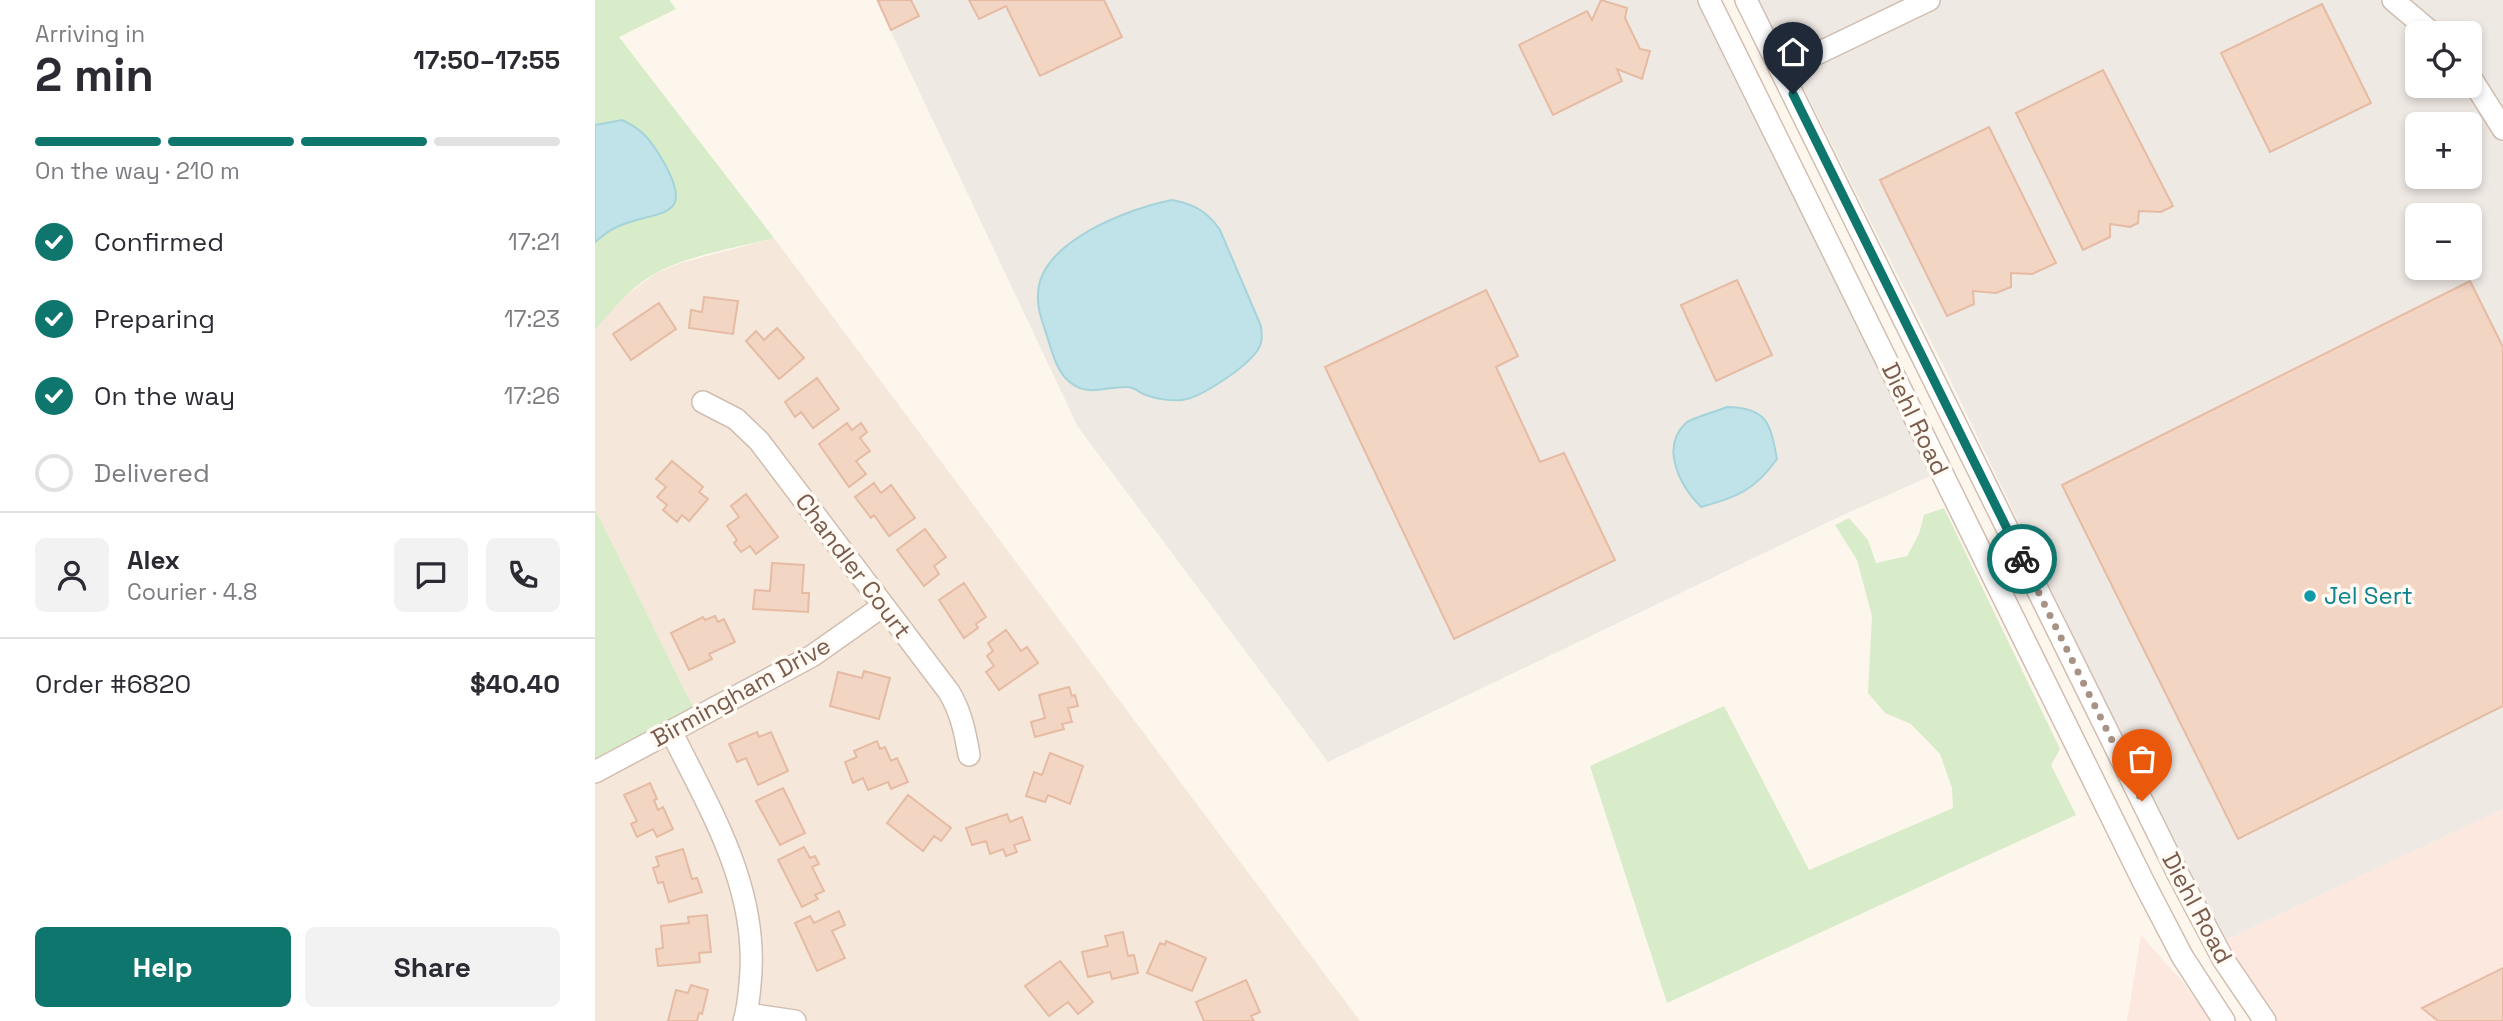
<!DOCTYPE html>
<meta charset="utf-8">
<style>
:root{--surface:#fff;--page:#f2f2f3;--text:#2b2b33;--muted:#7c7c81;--line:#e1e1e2;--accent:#0f766e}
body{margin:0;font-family:"Space Grotesk",sans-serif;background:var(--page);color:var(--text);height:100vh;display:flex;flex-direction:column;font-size:26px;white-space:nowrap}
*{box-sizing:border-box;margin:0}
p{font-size:23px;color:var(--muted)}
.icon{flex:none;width:38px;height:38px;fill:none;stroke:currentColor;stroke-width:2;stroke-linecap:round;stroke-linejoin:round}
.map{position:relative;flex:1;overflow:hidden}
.drawer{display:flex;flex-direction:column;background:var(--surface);width:595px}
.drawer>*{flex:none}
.fabs{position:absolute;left:1810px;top:21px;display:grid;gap:14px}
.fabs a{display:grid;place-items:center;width:77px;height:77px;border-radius:10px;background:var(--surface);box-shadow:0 4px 10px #0003;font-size:35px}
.pin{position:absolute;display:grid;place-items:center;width:60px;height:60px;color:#fff;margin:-72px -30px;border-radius:50% 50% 50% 0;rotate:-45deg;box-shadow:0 0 7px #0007}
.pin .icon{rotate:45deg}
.courier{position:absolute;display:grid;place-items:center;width:70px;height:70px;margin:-35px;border:5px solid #0f766e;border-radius:50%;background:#fff;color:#222;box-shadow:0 2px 9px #0007}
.head em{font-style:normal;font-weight:700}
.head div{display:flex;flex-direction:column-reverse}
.head{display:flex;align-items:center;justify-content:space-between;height:119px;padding:0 35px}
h1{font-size:46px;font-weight:700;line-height:52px}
.bar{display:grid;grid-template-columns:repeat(4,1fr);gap:10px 7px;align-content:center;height:84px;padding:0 35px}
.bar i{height:9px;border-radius:5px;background:var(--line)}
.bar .selected{background:var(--accent)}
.bar p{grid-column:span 4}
.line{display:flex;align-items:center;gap:18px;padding:0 35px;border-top:2px solid var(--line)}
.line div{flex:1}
.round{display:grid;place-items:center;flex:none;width:74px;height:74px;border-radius:10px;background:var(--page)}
ol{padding:0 35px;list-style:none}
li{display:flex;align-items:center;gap:21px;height:77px}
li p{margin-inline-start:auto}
li .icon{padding:7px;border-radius:50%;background:var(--accent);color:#fff;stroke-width:4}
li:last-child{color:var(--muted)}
li i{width:38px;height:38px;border:4px solid var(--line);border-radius:50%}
.cta{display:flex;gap:14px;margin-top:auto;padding:14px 35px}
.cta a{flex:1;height:80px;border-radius:10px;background:var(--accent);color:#fff;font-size:28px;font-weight:700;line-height:80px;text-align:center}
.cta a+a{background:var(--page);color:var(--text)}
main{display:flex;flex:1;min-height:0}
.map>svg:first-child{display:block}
</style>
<main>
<section class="drawer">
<div class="head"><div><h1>2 min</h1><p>Arriving in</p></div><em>17:50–17:55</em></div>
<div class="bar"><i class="selected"></i><i class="selected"></i><i class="selected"></i><i></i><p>On the way · 210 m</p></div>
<ol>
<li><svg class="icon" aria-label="check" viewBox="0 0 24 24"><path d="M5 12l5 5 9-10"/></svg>Confirmed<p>17:21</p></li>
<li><svg class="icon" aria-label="check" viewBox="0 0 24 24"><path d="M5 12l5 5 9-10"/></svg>Preparing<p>17:23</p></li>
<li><svg class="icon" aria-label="check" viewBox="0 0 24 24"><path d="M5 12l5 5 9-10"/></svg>On the way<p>17:26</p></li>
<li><i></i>Delivered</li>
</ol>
<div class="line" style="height:126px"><a class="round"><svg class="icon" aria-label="person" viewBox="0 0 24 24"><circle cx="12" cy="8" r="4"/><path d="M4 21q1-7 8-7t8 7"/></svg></a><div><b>Alex</b><p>Courier · 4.8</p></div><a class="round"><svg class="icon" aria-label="chat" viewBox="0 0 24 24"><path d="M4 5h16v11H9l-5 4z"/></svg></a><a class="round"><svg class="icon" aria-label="phone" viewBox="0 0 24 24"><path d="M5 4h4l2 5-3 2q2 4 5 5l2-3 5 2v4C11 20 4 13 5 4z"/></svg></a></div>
<div class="line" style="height:91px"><div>Order #6820</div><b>$40.40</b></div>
<div class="cta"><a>Help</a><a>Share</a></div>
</section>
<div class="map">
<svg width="1908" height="1021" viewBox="0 0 1908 1021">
<rect width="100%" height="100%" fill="#fdf6ec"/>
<path fill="#f5e8da" d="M179,238L628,839L765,1021H0V762L98,707L0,509V330L25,300L61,273L86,263Z"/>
<path fill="#fde8e0" d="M1908,809V1021H1682L1626,942Z
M1546,935L1587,981L1616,1021H1532Z"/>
<path fill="#efe9e4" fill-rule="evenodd" d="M281,0H1103L1338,475L1248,515L733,762L483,427Z
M1164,0H1908V809L1626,942L1349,367ZM1822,33H1874V86H1822ZM1822,124H1874V177H1822ZM1822,215H1874V268H1822Z"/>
<path fill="#d8ecc9" d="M0,0H74L81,9L24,37L179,238C144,247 90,256 59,274C35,288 18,309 0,330Z
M1349,508L1465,749L1456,765L1481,815L1072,1003L995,766L1129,706L1214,870L1358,808L1357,788L1345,754L1316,724L1290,713L1273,693L1277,616L1262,560L1240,525L1254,518L1273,540L1281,563L1312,556L1324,534L1329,515Z
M0,509L98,707L0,762Z"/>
<path fill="#bfe3e8" stroke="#a5d3da" stroke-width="2" d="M27,120C48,129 57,142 68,161C103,222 61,209 22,227C14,230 7,236 0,242V125Z
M577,200C599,204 613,212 625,230L666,326C667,336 668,343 662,351C651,367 606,398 587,400C576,401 561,399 551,395C543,392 540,387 532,387C512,386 494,397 476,383C462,373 457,352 452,336C448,323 442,309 443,295C443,242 535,208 577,200Z
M1132,407C1173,408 1175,423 1182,459C1159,491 1142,497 1106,507C1086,487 1064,448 1091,423C1096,418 1123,411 1132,407Z"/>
<path fill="#f3d5c3" stroke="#e6bba3" stroke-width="2" d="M286,0H316L324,16L296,30L283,1Z
M374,0H509L527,37L445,76L411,6L384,19Z
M1006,0L1032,8L1030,18L1045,49L1055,51L1047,79L1022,69L1027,81L958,115L924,45L992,11L997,20Z
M1727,4L1776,103L1675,152L1626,53Z
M1508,70L1578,206L1566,212L1544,211L1543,223L1535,227L1515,224V237L1488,250L1421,113Z
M1394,127L1461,263L1437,274L1416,273V287L1401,293L1378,291L1379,304L1352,316L1285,180Z
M1142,280L1177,355L1121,381L1086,305Z
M1875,281L1908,347V706L1643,839L1467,485Z
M891,290L923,356L901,367L945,462L969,453L1020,560L859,639L730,367Z
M109,297L143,301L138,334L94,328L96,310L107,312Z
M64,303L81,329L36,360L18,334Z
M182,328L209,358L184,379L151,341L161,331L169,340Z
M222,378L244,409L218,428L206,412L200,417L190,402Z
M252,423L257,430L266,423L272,432L265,438L275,451L261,461L271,474L254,487L224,444Z
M77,461L108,487L104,492L113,499L94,521L87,515L82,522L68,510L72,505L62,497L71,487L61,479Z
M279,483L286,493L296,485L320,518L294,536L279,515L276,518L260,497Z
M151,494L183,537L161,554L155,546L146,552L139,543L142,540L132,526L144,517L136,506Z
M330,529L351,557L339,566L344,574L329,586L302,550Z
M177,563L209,565L207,593H214L213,612L158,609L160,590L175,591Z
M369,583L391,617L381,624L383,628L369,638L344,600Z
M120,616L123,622L129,619L140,642L114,654L117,659L94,670L76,633L108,617L110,620Z
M411,630L426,651L432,647L443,663L404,690L391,672L399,666L392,656L398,651L393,643Z
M269,671L295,678L284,719L235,706L243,672L267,678Z
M474,687L477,696L480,695L483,706L473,708L477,722L467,724L469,729L440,737L436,722L450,718L444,695Z
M162,732L164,737L176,732L193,771L163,785L151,758L142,762L134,744Z
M282,741L285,749L290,747L296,761L302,758L313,782L296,789L293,782L273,790L268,778L258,783L250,762L262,757L259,751Z
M455,753L488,766L475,804L453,795L450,802L431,796L439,772L447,775Z
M55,783L62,799L59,800L63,810L68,807L78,829L62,837L58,829L42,837L36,824L42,821L29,795Z
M188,788L210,833L185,845L161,801Z
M313,795L356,828L346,841L339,836L328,851L292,823Z
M412,814L415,822L427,817L435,840L419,845L422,852L411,856L408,849L395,854L391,841L377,845L371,828Z
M209,847L215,858L220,856L224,864L217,867L229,891L220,895L223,899L207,907L183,860Z
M88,849L97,879L102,878L107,892L74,902L68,882L63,883L58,868L64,866L61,857Z
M244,911L250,925L237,931L250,958L222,971L200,923L215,916L219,923Z
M112,915L116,952L104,953L105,962L63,966L61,949L68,948L66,926L94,923L93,917Z
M528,932L533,956L539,955L543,973L517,979L515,972L493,977L487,952L513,946L510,936Z
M571,941L611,958L597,991L552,973L565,943L570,945Z
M465,961L498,1002L483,1014L473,1002L454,1016L430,986Z
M1908,968V1021H1843L1827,1008Z
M651,980L665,1012L656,1016L659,1021H609L601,1002Z
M96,985L113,990L107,1014L104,1013L102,1021H73L81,990L93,993Z"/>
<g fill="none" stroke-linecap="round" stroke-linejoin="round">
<g stroke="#d1beb0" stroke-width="24">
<path id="minor" d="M1114,0L1548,881L1587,956L1629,1021
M1151,0L1584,876L1628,959L1670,1021
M1798,0L1837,33
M1186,71L1334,0
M1874,75L1908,129
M108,402L141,419L164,441L354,692C366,712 370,732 374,755
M76,731C116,812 165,890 155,984C154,996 153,1009 149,1021
M0,772L217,656L288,606
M152,1014L200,1021"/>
</g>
<use href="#minor" stroke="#fff" stroke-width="21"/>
</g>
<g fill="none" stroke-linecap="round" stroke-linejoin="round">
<path stroke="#a89285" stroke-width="7" stroke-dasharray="0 12.6" d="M1427,559L1547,801"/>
<path stroke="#0f766e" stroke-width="9" d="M1198,94L1427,559"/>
</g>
<circle fill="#0f9aa8" stroke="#fffaf3" stroke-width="2.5" cx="1715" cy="596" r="7"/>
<g text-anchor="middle" stroke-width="7" stroke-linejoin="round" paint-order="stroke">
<g font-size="24" fill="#7a5c4d" stroke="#fffaf3">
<text transform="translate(1320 419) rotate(64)" y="8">Diehl Road</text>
<text transform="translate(258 566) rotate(53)" y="8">Chandler Court</text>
<text transform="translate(146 692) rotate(-29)" y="8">Birmingham Drive</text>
<text transform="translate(1602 908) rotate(62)" y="8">Diehl Road</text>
</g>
<g font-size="24" fill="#0d838f" stroke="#fffaf3" text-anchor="start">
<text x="1729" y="604">Jel Sert</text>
</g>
</g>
</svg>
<div class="fabs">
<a><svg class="icon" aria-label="locate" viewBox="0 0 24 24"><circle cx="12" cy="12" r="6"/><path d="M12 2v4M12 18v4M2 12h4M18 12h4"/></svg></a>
<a>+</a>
<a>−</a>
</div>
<div class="pin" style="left:1547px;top:801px;background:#ea580c"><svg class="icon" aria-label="bag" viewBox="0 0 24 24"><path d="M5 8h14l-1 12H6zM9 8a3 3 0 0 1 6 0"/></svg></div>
<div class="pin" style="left:1198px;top:94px;background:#1f2937"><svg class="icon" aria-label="home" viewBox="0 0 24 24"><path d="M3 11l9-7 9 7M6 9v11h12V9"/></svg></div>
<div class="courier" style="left:1427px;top:559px"><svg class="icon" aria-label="bike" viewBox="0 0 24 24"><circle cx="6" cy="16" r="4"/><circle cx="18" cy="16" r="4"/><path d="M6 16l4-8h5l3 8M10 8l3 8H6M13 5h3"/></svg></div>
</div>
</main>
